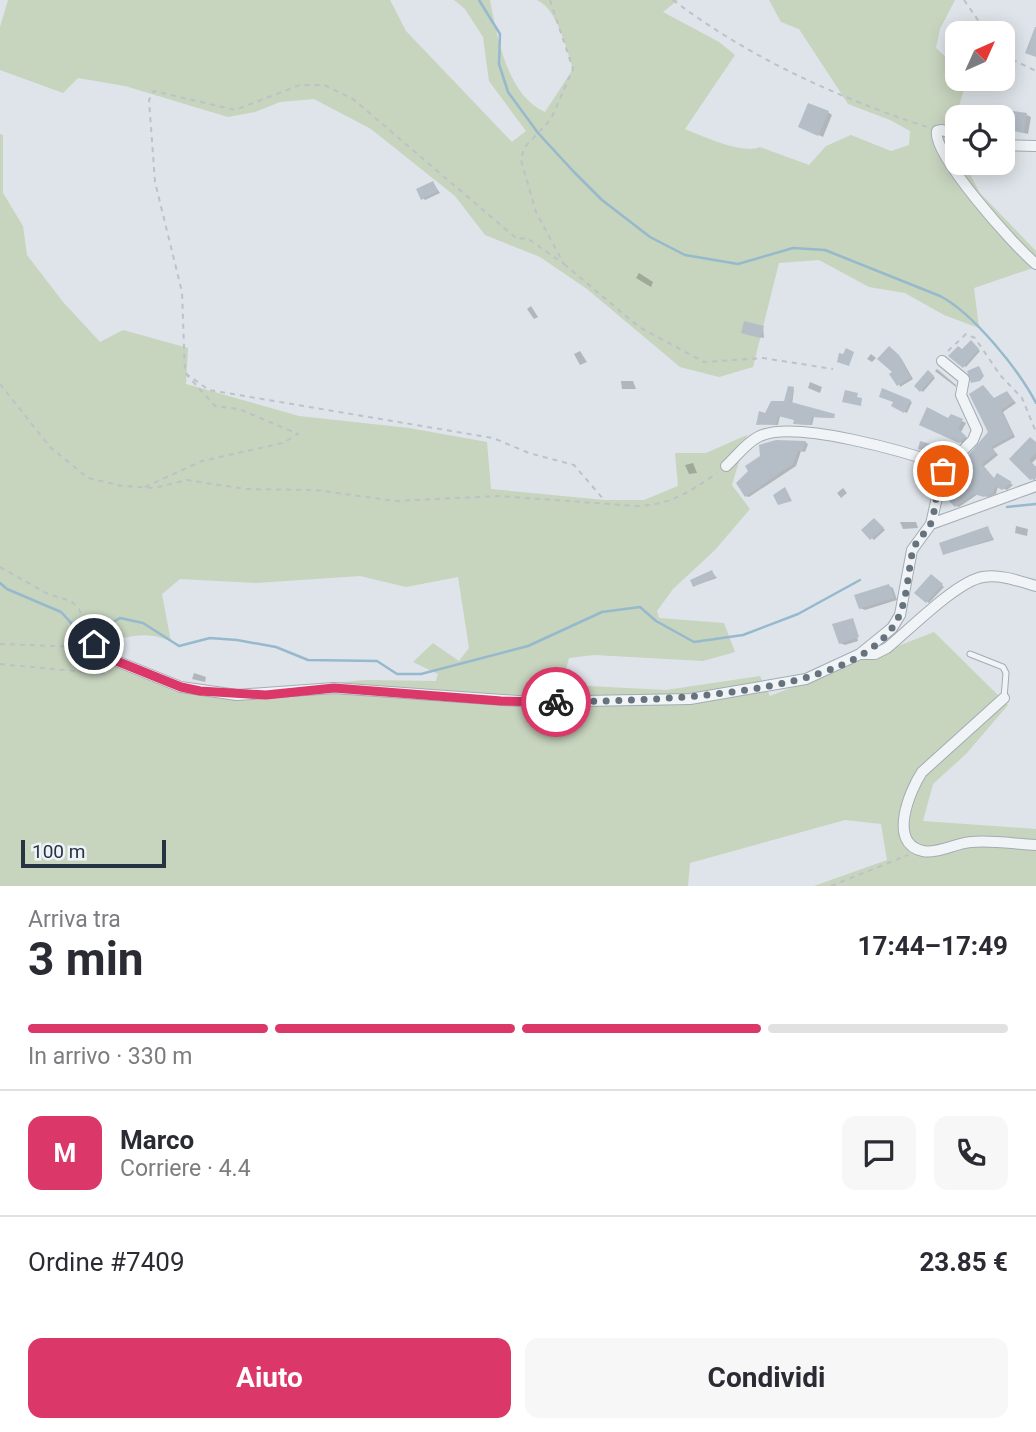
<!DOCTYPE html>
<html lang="it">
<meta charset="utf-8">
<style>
:root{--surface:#fff;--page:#f7f7f7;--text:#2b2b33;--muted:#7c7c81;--line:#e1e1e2;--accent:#db3769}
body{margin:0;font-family:Roboto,sans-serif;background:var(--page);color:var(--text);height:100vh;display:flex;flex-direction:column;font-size:26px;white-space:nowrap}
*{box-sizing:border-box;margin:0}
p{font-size:23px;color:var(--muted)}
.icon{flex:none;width:38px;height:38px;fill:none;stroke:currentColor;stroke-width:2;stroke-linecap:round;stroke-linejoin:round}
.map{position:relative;height:886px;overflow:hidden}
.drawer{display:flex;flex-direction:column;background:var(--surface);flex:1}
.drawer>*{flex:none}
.needle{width:46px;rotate:45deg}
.buttons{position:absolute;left:945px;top:21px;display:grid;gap:14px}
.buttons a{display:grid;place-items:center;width:70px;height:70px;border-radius:14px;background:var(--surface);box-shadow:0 4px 18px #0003;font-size:35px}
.scale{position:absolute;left:21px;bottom:18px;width:145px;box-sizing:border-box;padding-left:7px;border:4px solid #263442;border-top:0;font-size:19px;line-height:24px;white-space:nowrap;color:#263442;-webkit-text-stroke:5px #eef3f7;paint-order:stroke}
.pin{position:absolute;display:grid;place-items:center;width:60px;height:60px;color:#fff;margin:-30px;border:4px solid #fff;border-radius:50%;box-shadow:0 2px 7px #0007}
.courier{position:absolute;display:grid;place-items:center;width:70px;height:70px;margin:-35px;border:5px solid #db3769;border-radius:50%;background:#fff;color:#222;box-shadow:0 2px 9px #0007}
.headline em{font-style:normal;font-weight:700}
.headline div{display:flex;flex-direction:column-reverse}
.headline{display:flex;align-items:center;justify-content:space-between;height:119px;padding:0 28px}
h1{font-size:46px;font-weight:700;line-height:52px}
.bar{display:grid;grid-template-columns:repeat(4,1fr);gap:10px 7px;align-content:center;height:84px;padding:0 28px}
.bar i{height:9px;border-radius:5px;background:var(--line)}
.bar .active{background:var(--accent)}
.bar p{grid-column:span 4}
.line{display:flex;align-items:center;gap:18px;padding:0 28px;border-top:2px solid var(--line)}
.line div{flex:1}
.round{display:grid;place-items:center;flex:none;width:74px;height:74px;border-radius:14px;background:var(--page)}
.action{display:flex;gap:14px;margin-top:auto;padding:14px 28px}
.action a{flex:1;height:80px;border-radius:14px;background:var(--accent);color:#fff;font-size:28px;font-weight:700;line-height:80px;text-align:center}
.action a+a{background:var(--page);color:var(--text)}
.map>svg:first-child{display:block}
</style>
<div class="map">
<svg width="1036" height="886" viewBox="0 0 1036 886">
<rect width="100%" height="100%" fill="#dee4e9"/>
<path fill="#c7d4be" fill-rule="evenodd" d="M8,0H390L406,31L512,142L526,131L489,81L483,37L465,9L454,0H490C497,36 507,96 545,112L573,69C566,48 558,10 537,0H678L663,12L719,42L735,55L685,129C702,136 744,155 760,147L809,165L826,146L851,135L891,151L909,145L910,131L890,120L848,104L799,29L781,22L769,0H955L940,29L936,48L957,67V79H967L955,120L957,163H964L980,193L1036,251V267L974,288L979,328L944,315L905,293L869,287L819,260L779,263L753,367L719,377L680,367L587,289L540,257L485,235L455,196L371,129L314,99L280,102L255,112L228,117L125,86L78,78L63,93L0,70V27Z
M0,134L3,135V193L23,226L27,255L63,302L100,342L123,330L188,348L186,384L299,416L409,428L487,442L491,489L605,500H644L678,486L675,453H706L747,435L732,485L750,509L715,550L673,589L657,611L659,618L724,623L735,652L703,661L594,655L569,658L564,677L569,685L666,690L760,676L770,696L934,632L1008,705L966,754L933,784L923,821L1036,829V886H814L887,860L881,824L845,820L690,863L688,886H0ZM360,576L406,587L458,577L469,648L459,661L433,643L413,662L438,674L436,681L366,680L231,691L190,685L116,657L103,645C124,636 150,630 171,642L162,594L180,579L256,583Z"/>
<path fill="#0003" d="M828,112L832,115L823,137L804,128Z
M1027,115L1031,117L1028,134L1004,128Z
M433,183L440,193L425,200L423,198Z
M639,273L653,282L651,287L636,278Z
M531,306L538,317L534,319L527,309Z
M763,327L764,338L746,334Z
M973,344L980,351L966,367L951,356Z
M892,350L901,358L913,379L900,387Z
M580,351L587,362L580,365L574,354Z
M871,354L876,358L872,362L867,359Z
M937,369L956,385V387L935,371Z
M929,372L935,378L923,392L916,386Z
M621,381H633L636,389H622Z
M810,382L822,387L820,393L808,388Z
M794,389L792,405L836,418L814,417L812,425L797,424L795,420L780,416L778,425L758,424L785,403Z
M883,390L912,402L907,413L893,406L895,402Z
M1007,393L1016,403L1003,412L1015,437L993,449L998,455L983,467L995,480L997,475L1013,485L1007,490L998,486L996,494L988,497L978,494L959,507L956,506L990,432L995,400Z
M952,416L966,423L961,432L968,439L964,444L925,427L949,421Z
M805,442L808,444L805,452L801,451L796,466L749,497L746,496L751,472Z
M1036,443V459L1032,463L1036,467L1035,481L1011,459Z
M693,463L697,473L689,474L685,465Z
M843,488L847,493L841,498L837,493Z
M875,520L885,530L874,540L863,530Z
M900,522H916L918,528L903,529Z
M1016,526L1028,529L1027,536L1015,533Z
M988,528L994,540L944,554Z
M712,572L717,578L694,586Z
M934,578L944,587L929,603L917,593Z
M889,586L893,588L897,600L865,610L860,608Z
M853,620L858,641L845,645L840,643L835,626Z
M194,673L206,677L205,682L192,679Z"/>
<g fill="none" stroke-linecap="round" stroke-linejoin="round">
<path stroke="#96b9cd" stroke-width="2.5" d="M479,0L500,34L499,64L508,92L538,133L574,172L602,200L650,237L685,255L738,264L793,248L825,250L940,296C973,313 1019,370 1036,403
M1007,507L1036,504
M0,583L7,589L61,612L86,639L120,618L143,623L179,646L210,638L237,640L276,647L308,660L377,661L397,674H421L528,646L602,612L640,607L656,621L694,642L743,635L798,614L860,580"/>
</g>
<path fill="#b5bec7" d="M1035,27H1036V57L1025,53Z
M808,103L829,111L818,136L798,127Z
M1005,110L1027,113L1024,133L1003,129Z
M433,181L438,191L421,200L416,189Z
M744,321L764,326L761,338L741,333Z
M971,340L979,349L963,368L948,356L958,346L962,349Z
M889,346L899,355L911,378L897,386L889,374L892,372L877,359Z
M846,348L854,352L849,366L837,362L839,353L843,354Z
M979,366L984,376L980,381L971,383L967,371Z
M928,370L934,376L920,392L914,386Z
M983,385L994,398L1007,391L1014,401L1001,410L1013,435L991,447L996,453L982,464L994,478L997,473L1012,482L1002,490L995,486L993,493L984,497L974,494L955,507L945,497L966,478L958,467L988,432L969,394Z
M788,386L794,387L791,402L835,414L834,418L812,417L810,425L793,424L794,420L778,416L776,424L756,425L759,411L765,413L771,401H784Z
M882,388L911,400L904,413L891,406L893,402L879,397Z
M845,390L858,393L857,397L862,398L861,406L842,402Z
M927,407L948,418L951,414L963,419L958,429L966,436L959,443L919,425Z
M1030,437L1036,442V453L1029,460L1036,467V478L1030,480L1009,459Z
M776,440L806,441L802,452L798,450L793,464L745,497L736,483L748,471L745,466L760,456L759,445Z
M920,441L941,447L939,455L918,449Z
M921,466L935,470L930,484L917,479Z
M785,487L792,501L778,505L773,495Z
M874,518L884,528L870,540L861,530Z
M988,526L992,539L943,555L939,543Z
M712,570L715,577L693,587L690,580Z
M931,574L943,584L926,603L914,593Z
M889,584L894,598L859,609L854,595Z
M853,618L859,637L839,644L832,624Z"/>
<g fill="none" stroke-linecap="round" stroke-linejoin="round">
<g stroke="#a3acb4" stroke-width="7">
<path id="service" d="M970,654L1003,667L1006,673L1004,698"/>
</g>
<g stroke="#a3acb4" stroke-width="12">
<path id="minor" d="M957,135L942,130L937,131C931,153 1016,248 1036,264
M1003,145L1036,146
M726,466C736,457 746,443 758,437C793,418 909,453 947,466
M931,524L943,471L973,440L977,430L961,395L964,379L942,361
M94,644L109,658L181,687L237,695L334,688L532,702L690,699L806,679L860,654L892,628L900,615L912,550L931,524L1036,486
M860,654H875L887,648C909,630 957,581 983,577C1000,574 1019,581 1036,586
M1004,698L922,772C910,790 887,844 923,851C937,854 956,843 971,842C992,840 1015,844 1036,845"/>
</g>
<path stroke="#bcc2c8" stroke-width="2" stroke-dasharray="5 5" stroke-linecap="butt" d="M550,0L573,69L551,119L524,148L521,160L536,212L564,264L527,238L517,239L353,99L324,85H300L235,110L154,91L149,100L155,182L182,292L185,373L209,390L493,438L529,453L574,465L605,501
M673,0C750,58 836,97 927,127
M964,0L987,33
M1003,55L1036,71
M564,264L639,327L704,362L763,358L833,369
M948,351L966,334L975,338L1000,375L1022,398L1036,432
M0,384L50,447L88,478L122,486L154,488L187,480L246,489L316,490L395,501L499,496L637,506C670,505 690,492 717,473
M145,487L202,461L283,443L298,434L239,409L215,406L186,374
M0,567L48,594L71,601L79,609L89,634
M0,644L83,647
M0,664L106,674L107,670
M831,886L908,855"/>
<use href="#service" stroke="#f1f4f7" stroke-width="5"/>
<use href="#minor" stroke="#f1f4f7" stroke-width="10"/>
</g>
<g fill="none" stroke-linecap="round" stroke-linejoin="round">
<path stroke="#66727c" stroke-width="7" stroke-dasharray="0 12.6" d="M556,702C636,700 861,702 899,616C907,598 908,574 912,554C914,541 926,534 931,523C937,506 935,488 943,471"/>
<path stroke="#db3769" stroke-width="9" d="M94,644L109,658L181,687L200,691L266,695L334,688L501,701L556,702"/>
</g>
</svg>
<div class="buttons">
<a><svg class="needle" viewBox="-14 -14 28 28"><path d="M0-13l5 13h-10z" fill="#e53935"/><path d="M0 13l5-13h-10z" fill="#7c7c81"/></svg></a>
<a><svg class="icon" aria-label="locate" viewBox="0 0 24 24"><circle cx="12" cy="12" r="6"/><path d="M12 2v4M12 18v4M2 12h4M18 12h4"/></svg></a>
</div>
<div class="scale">100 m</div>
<div class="pin" style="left:943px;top:471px;background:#ea580c"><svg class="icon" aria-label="bag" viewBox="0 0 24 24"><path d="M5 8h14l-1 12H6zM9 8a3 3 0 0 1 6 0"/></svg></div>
<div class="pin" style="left:94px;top:644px;background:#1f2937"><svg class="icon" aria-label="home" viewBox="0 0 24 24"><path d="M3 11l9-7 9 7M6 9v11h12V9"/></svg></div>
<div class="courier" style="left:556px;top:702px"><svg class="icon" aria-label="bike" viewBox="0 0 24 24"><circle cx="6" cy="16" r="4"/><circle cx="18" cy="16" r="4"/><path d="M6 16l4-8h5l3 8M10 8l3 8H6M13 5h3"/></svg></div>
</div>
<section class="drawer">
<div class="headline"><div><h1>3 min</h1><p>Arriva tra</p></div><em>17:44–17:49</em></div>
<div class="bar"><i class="active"></i><i class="active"></i><i class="active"></i><i></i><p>In arrivo · 330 m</p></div>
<div class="line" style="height:126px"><b class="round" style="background:var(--accent);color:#fff">M</b><div><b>Marco</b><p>Corriere · 4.4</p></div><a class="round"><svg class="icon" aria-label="chat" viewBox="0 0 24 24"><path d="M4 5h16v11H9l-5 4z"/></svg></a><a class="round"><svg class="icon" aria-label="phone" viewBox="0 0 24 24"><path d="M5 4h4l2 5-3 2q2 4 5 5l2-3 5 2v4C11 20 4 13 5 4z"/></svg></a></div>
<div class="line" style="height:91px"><div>Ordine #7409</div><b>23.85 €</b></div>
<div class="action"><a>Aiuto</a><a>Condividi</a></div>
</section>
